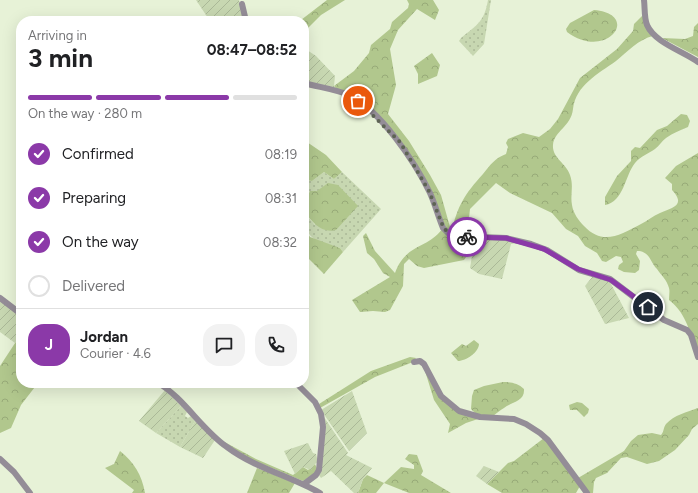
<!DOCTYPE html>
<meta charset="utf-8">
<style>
:root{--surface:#fff;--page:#f2f2f2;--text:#202124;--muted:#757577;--line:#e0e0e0;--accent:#8b39a8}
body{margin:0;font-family:Figtree,sans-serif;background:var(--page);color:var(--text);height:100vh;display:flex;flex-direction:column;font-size:15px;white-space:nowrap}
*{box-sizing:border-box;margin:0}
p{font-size:13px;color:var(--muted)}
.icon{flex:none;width:22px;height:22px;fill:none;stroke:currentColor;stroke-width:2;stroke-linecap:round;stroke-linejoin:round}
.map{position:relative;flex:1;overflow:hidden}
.panel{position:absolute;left:16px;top:16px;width:293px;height:372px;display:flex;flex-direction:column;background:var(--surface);border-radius:16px;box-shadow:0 4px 16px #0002}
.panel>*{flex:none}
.pin{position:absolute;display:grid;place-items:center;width:34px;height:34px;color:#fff;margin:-17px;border:2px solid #fff;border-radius:50%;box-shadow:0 1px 4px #0007}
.courier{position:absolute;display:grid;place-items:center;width:40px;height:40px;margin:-20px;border:3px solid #8b39a8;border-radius:50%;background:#fff;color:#222;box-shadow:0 1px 5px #0007}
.overview em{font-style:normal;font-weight:700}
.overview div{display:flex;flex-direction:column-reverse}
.overview{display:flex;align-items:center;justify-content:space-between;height:68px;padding:0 12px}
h1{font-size:26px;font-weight:700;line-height:30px}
.bar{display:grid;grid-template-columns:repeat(4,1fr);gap:6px 4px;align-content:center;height:48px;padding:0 12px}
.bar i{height:5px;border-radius:3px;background:var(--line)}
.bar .on{background:var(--accent)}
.bar p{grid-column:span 4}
.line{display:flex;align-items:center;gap:10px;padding:0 12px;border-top:1px solid var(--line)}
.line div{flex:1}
.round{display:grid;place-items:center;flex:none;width:42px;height:42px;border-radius:16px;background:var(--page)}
ol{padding:0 12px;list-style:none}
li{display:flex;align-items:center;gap:12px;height:44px}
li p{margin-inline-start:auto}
li .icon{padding:4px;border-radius:50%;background:var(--accent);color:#fff;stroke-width:4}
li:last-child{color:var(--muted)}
li i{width:22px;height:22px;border:2px solid var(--line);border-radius:50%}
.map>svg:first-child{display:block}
</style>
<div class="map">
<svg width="698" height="493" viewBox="0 0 698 493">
<defs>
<pattern id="grass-dots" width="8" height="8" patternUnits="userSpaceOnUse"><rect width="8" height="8" fill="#c7d7b1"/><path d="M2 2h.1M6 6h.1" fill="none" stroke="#aab897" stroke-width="1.8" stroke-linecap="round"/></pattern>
<pattern id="forest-crowns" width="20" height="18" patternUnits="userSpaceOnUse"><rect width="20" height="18" fill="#b1c78d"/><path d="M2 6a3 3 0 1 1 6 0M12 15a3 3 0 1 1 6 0" fill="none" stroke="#97aa78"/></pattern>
<pattern id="garden-furrows" width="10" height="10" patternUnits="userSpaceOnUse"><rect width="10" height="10" fill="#c7d7b1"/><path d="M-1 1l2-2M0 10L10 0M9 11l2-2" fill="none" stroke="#aab897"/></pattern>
</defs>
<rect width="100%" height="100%" fill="#e7f2d7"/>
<path fill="url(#grass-dots)" d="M488,0H491L484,44L473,56L459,41L461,38C478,24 484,22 488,0Z
M324,172L334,179L342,172L381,209L343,252L340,248C316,240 304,241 304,212L315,225L316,191H310L304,203L306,180L312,181Z
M181,406L187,412L185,416L188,418L191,416L195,421L180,447L156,433Z"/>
<path fill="url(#forest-crowns)" d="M327,0H345L321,15L304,32V21H298L301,20Z
M407,0H433L439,10L435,20L417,9L398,30L390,49L396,85L388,114L409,141L430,175L441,195L450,227L449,232L446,230L410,157L372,111L337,90L334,86L354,71L369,53L371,45L390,29L392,22L408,8L409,4Z
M594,10C642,14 607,62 567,32L566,29L570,23Z
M643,15L653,36C639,39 627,52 616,61C598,74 576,85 573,109C571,127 554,131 553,145C552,158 566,163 570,175C574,186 570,195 572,205C573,213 579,221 584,226C603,246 620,235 641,224C647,221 653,216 660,213C671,208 687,206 672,190V184L665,178L676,166L698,153V354C689,333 688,315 669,300C669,296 670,291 669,288C667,280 661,275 657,269C650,262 650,251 637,251L636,254L640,261L639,270L635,273L624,272L618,269L619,265L623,262L621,257L616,256L606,262L602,261L597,253L585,246L578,236L566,229L552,213L510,193L496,183L470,209L469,218L461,235L451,233C458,205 464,195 483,174C490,165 495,158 506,154L508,147L506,143L508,139L523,133L539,137L550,129L558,119L580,78L617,49L633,31L634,24Z
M698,23V57L662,38L685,39L693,36L694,27Z
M432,53L440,65L437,76L418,84V74L414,66Z
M681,114L687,115L690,121L688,127C681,130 673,133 666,138C662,141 659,146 655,149C648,154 641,156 635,163C625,175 624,202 605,205V197L617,176L631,161V151L635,147L640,148L657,130L667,126Z
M304,140L326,155L342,172L334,179L324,172L312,181L306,180L304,188Z
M328,183L338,185L358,206L336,230C321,234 313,222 304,212V203L310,191H317Z
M304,227L310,237L340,248L343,252L324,274L306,256L309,251L304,245Z
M442,229L475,238L473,247L464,260L424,268L417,266L409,259L404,264L403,286L390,310L385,312L373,311L360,312L352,300L390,277L383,273L374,259L367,253L363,236L366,233L375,251L395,273C406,243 428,249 442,229Z
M21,334V383H38L21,405L11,428L0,433V366Z
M474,340L479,344C479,352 466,361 458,361L451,353L462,344L466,346Z
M410,357L416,358L413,362L375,377L320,408L319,404L371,371Z
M425,371L445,402L481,418L466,423L448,433L450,424L434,400Z
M503,382C511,382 518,383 524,389C525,402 511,402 504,408C500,410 497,413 493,416L477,415L471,409L472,396L474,390L484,386Z
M577,402L582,403L589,409L588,413L584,417L577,410H570L569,405Z
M698,408V424L692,429L689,435L675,450L659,461L647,464L627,457L621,458L607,473L596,478L594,482L593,493H588L578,478L624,451L631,441L638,435L652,433L661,435C664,432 663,428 666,424C674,415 687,412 698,408Z
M544,438L580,486L576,493H502L487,484L508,463L514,461Z
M219,439L256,459L293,475L303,467L308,470L315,464L318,471L303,481L250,459Z
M120,451C134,462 142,475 145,493H132L134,490L105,468L114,464Z
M409,454L417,455L423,471L421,475L451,493H409L384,483L376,493H358L363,479L367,475L384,483L401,467L414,469V465L405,459Z
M257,468L295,483L289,493H247Z"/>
<path fill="url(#garden-furrows)" d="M196,0H239L244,21H210Z
M304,48L316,56L335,76L334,86L337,90L304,82Z
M475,238H491L518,243L511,244L502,279L479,274L470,268Z
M593,276L595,278L597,277L610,282L629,318L605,324L585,286Z
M0,300L21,316V334L15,343L0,332Z
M165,390L181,406L156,433L139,421Z
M352,391L367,433L349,451L321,410Z
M322,414L348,453L346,455L372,468L363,479L358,493H354L331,471L321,478L318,474Z
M195,421L215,440L203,458L180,447Z
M308,443L313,453L316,454L318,462L315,464L311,470L303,467L295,474L284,451Z
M484,466L499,472L487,484L476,476Z"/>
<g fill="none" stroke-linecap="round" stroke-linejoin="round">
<path stroke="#948d97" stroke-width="6" d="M644,0C645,8 644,17 647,25C655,43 683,51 698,62
M242,4L246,21
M304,83C318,87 335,89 349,95C380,110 415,162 430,193C435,204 438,216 443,228L448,233L458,236L506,238L531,244L547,250L579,270L610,279L664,320L687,330L691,335L698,357
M0,298L21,314
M414,362L420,361L424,364L441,396L459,411L480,417L514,419L526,424L540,433L548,440L587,493
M158,383C183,397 202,430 227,447C255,468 290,476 320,493
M296,383L315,402L321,414L323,427L319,470L316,475L304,484
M0,459L14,472L30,493"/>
</g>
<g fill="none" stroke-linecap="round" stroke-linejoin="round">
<path stroke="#5e6455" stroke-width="4" stroke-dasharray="0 7.2" d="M358,101L400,142L429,191L444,229L453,235L467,237"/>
<path stroke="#8b39a8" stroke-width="5" d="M467,237L506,238L544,249L578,269L611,280L648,307"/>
</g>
</svg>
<div class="pin" style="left:358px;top:101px;background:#ea580c"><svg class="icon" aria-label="bag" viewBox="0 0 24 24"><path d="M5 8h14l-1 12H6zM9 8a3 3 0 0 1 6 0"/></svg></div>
<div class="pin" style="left:648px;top:307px;background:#1f2937"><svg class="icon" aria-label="home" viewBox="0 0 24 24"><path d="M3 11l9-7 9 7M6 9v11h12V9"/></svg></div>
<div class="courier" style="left:467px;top:237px"><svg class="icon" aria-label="bike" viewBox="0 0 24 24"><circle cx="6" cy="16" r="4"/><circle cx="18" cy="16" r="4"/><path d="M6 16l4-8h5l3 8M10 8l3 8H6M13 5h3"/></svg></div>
<section class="panel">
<div class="overview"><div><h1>3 min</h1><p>Arriving in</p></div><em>08:47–08:52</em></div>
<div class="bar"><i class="on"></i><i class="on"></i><i class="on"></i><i></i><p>On the way · 280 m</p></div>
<ol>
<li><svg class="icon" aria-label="check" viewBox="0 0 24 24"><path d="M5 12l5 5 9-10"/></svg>Confirmed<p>08:19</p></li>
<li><svg class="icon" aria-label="check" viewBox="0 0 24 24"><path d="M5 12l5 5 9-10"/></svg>Preparing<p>08:31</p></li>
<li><svg class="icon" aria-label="check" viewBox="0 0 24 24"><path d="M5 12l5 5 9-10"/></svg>On the way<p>08:32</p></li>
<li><i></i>Delivered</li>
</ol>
<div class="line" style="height:72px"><b class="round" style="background:var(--accent);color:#fff">J</b><div><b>Jordan</b><p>Courier · 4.6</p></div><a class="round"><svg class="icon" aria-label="chat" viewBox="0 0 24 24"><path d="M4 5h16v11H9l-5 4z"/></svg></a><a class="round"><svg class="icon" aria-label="phone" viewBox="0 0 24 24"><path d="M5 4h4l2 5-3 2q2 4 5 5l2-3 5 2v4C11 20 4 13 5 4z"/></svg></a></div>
</section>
</div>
